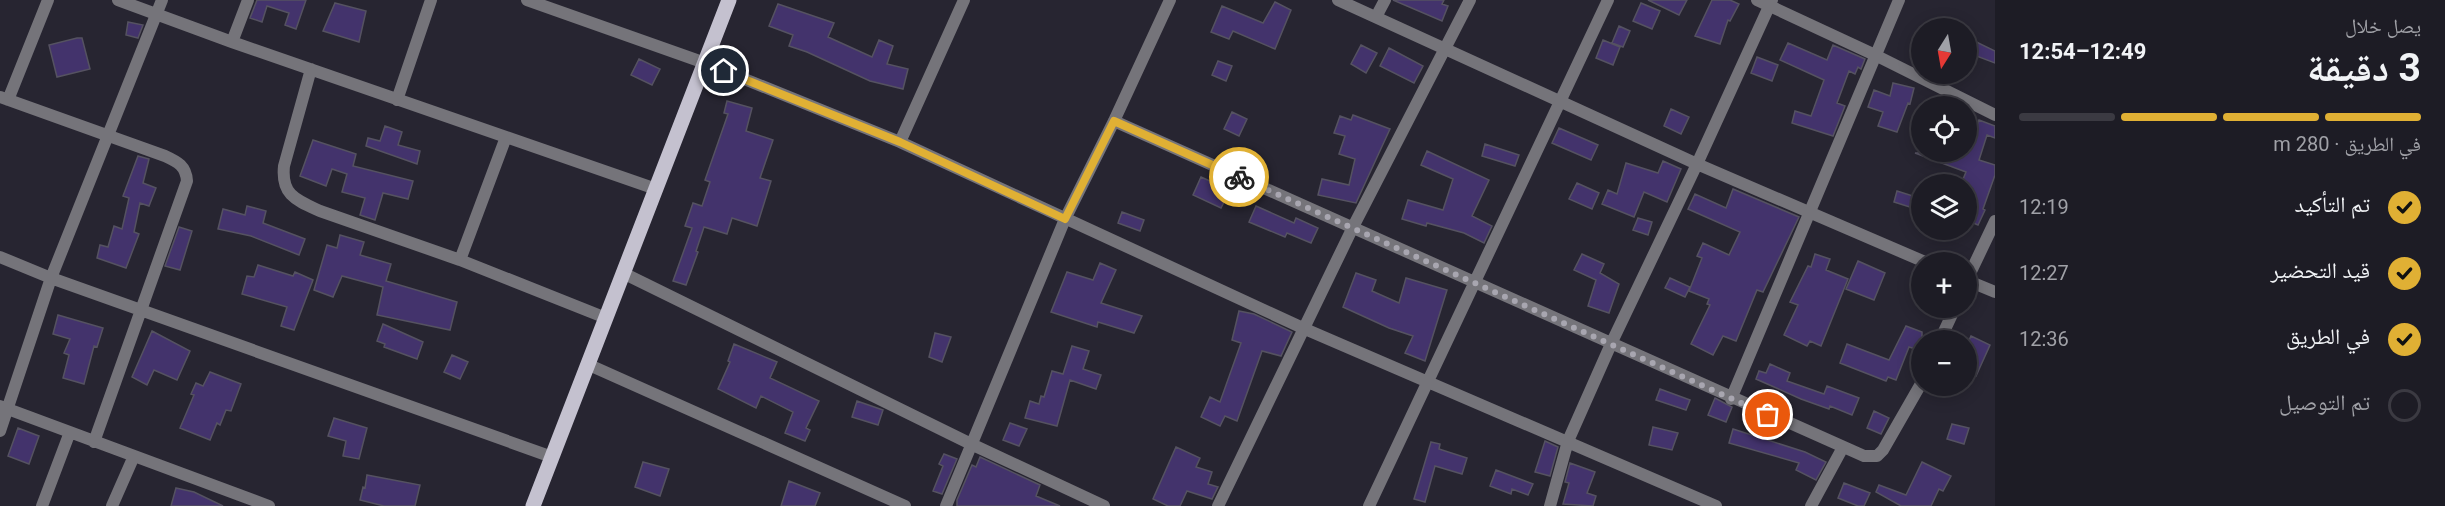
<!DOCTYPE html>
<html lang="ar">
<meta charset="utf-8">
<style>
:root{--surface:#1d1c25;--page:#2a2932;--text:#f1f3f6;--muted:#a0a1a7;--line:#3b3a42;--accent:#e0b034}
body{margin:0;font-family:Roboto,"Noto Naskh Arabic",sans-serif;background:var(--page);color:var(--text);direction:rtl;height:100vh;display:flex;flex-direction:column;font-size:22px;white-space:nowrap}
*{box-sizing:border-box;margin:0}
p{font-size:20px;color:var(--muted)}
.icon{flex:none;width:33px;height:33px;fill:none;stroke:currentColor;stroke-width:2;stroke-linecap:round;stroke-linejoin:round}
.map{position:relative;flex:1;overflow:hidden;direction:ltr}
.drawer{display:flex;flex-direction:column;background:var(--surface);width:450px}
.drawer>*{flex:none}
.needle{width:39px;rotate:191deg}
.fabs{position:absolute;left:1911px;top:18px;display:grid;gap:12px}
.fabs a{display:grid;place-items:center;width:66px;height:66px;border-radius:50%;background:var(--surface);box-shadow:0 3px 15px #0003,0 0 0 2px var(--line);font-size:30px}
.pin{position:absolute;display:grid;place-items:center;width:51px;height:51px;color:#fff;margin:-26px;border:3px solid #fff;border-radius:50%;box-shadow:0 2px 6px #0007}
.courier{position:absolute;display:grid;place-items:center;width:60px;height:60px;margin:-30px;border:4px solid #e0b034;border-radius:50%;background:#fff;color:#222;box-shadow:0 2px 8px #0007}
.overview em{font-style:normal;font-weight:700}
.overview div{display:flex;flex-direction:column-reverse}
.overview{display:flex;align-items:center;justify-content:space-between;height:102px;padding:0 24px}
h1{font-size:39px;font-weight:700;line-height:45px}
.bar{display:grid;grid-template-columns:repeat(4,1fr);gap:9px 6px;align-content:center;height:72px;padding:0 24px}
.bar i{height:8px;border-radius:4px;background:var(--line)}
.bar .on{background:var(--accent)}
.bar p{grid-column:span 4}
ol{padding:0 24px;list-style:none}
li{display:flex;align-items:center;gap:18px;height:66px}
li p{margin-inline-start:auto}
li .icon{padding:6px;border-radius:50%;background:var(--accent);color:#111;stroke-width:4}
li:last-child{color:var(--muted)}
li i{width:33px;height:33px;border:3px solid var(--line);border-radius:50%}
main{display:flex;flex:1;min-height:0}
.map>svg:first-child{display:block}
</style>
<main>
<section class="drawer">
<div class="overview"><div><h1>3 دقيقة</h1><p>يصل خلال</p></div><em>12:49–12:54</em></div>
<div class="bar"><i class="on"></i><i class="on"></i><i class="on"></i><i></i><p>في الطريق · 280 m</p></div>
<ol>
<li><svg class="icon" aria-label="check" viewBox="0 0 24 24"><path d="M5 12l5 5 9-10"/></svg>تم التأكيد<p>12:19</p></li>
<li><svg class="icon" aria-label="check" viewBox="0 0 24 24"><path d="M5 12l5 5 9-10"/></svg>قيد التحضير<p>12:27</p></li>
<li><svg class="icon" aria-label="check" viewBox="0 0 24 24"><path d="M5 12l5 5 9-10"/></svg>في الطريق<p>12:36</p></li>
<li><i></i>تم التوصيل</li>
</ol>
</section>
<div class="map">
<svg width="1995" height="506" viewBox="0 0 1995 506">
<rect width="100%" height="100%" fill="#272531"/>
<path fill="#43336c" stroke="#555261" stroke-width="1.5" d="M257,0H306L296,29L285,25L289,13L267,6L262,22L250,18Z
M1393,0H1444L1442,4L1448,6L1442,21Z
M1648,0H1687L1679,15Z
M1712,0H1730L1739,4L1730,21L1728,20L1720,44L1695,36Z
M1275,2L1291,10L1275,49L1233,31L1229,39L1211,32L1222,6L1263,23Z
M335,3L366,11L359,42L323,31Z
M1641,3L1660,11L1652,29L1633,21Z
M778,4L834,23L828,37L872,57L879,40L893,46L887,64L908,69L903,89L870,81L807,52L789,46L793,35L769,26Z
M128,22L143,25L138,38L126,35Z
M1619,26L1630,31L1623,47L1612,43Z
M1966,37L1995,51V63L1966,52Z
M77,38H82L90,69L57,77L49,45Z
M1603,40L1620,47L1613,65L1596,58Z
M1788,43L1827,60L1833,45L1865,59L1861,69L1858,67L1855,74L1849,71L1837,103L1845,106L1833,136L1792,123L1795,111L1811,116L1824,80L1780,60Z
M1361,45L1377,53L1366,73L1351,64Z
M1389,48L1423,66L1414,83L1380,66Z
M1757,57L1778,65L1772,81L1751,73Z
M639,59L660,69L652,85L631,75Z
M1218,61L1232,66L1226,81L1212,75Z
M1893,83L1914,88L1910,104L1908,103L1897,132L1878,126L1883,112L1868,107L1874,90L1890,96Z
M727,101L752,108L746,131L773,140L760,178L771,181L757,226L732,218L727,234L704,227L696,251L698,252L686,285L673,281L692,228L685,226L693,203L702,206L710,182L705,180L728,114L724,113Z
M1671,109L1689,117L1681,134L1664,126Z
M1232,112L1247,119L1239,136L1224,129Z
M1353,115L1390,129L1356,203L1318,195L1322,179L1349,185L1355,159L1339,154L1345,136L1334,133L1340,116L1351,120Z
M1979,120L1995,126V138L1987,135L1979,160L1995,165V175L1983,209L1985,210L1978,225L1966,220V184H1961L1966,172L1915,153L1967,152Z
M385,126L402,132L398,145L420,151L417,164L366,146L368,138L380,141Z
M1559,128L1598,145L1591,160L1552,143Z
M313,140L356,154L353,166L413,181L408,199L383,193L375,220L360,215L365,198L342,192L347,174L332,169L326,186L300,176Z
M1485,144L1519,155L1515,166L1482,156Z
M1427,151L1489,180L1472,216L1492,226L1484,243L1464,233L1427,223L1426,226L1402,219L1408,200L1443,210L1453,179L1421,165Z
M138,156L149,159L143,183L156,188L149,206L140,203L134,232L139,234L126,268L97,258L100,245L108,247L114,226L122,229L129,198L123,196Z
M1663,161L1681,169L1667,202L1644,192L1634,217L1602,204L1608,190L1617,194L1626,163L1658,173Z
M1201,177L1230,190L1221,208L1193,195Z
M1577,183L1599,193L1592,209L1569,199Z
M1733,189L1799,217L1763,292L1757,290L1736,341L1723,336L1713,355L1691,344L1710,305L1707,304L1709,299L1689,291L1702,258L1697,256L1703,243L1729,255L1740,232L1688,209L1695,194L1726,208Z
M1897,191L1916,197L1913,208L1894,202Z
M247,206L266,211L263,223L305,239L299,255L251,236L218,229L223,209L245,215Z
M1256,206L1294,223L1296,218L1318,228L1311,243L1287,233L1285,237L1249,222Z
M1122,212L1144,220L1140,231L1118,223Z
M1638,218L1652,222L1648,235L1633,230Z
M179,227L192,231L180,270L165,266Z
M340,235L364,242L360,255L391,264L386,281L457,302L450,330L377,315L383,287L342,276L333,297L314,290L327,245L337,248Z
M1582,254L1604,264L1600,273L1619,284L1609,313L1588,306L1596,280L1574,270Z
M1815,254L1830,259L1826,270L1848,279L1821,346L1810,341L1807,346L1784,335L1798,305L1790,302L1808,266L1811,267Z
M1858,261L1885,273L1874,300L1846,289Z
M1100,263L1116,270L1101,303L1142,316L1134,333L1098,322L1097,327L1051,312L1067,272L1093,280Z
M258,265L293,276L295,272L313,280L294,330L281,326L287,307L242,294L247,276L254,277Z
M1356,273L1376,280L1372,291L1399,303L1406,278L1447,290L1425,361L1405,353L1413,336L1389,328L1343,307Z
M1670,278L1690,287L1685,297L1665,288Z
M1239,311L1254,314L1292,332L1281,356L1262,351L1237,421L1225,416L1220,426L1201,417L1210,397L1220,402L1241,343L1232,340Z
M58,315L103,328L97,347L94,346L84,384L63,378L69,355L64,353L70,339L53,334Z
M383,324L423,342L417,359L384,347L385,344L377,341Z
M1906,326L1922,332V351L1909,347L1896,380L1888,377L1886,381L1840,363L1847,344L1889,360Z
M152,331L190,351L177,380L154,370L147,385L132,377Z
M935,333L951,337L942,362L929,357Z
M1971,336L1990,345L1976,376L1966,372V347Z
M734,344L777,362L770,378L819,401L806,428L810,430L805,441L785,433L793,412L761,396L756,408L718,389L730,362L728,361Z
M1072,346L1089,351L1083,369L1101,375L1096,389L1070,380L1057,426L1025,418L1030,401L1039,404L1041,396L1044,397L1052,371L1063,374Z
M452,355L468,362L460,379L444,372Z
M1770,364L1790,373L1787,381L1824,394L1827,386L1859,398L1852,415L1830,406L1829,409L1801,399L1756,379L1759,371L1766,373Z
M210,372L241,384L231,411L226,410L220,425L217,423L210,440L180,428L194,395L191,394L196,383L203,386Z
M1660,389L1690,400L1686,410L1656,400Z
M1715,398L1732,407L1726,422L1708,415Z
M857,401L883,410L878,425L852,417Z
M1874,411L1889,418L1881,434L1867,428Z
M334,418L367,428L359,459L343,456L346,441L328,436Z
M1010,423L1027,429L1019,446L1003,440Z
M1952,424L1969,428L1964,444L1947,439Z
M1653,427L1678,433L1672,450L1649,445Z
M18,428L39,436L29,464L8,456Z
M1733,429L1805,452L1826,462L1816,480L1796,470L1799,463L1729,443Z
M1545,441L1558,447L1550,476L1535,472Z
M1431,442L1440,444L1439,449L1467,458L1462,474L1435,466L1425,502L1414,499Z
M1176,447L1200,458L1196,467L1212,472L1208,484L1218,487L1212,499L1187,491L1180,506H1168L1153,499Z
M944,454L957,459L942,494L933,491L943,466L939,464Z
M980,457L1040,485L1036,496L1060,506H957V500L972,465L976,467Z
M643,462L669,469L660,496L635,487Z
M1922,462L1951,476L1943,491L1939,489L1931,506H1901L1876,492L1879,485L1906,495Z
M1570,463L1595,472L1587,493L1596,496L1593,506L1563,504L1569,483L1565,482Z
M1496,470L1533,484L1528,495L1512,489L1511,494L1490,486Z
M367,475L420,485L415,506H384L360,500L363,487L365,488Z
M789,481L820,493L815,506H781Z
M1844,483L1870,493L1864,506H1858L1838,498Z
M176,488L194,492L223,506H171Z"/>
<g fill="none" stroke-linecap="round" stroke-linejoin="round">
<path stroke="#75747a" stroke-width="12" d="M118,0L232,42L656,189
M527,0L705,63L900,142L1305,329L1716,506
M1338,0L1697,164L1925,262
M1757,0L1875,55L1995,115
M1376,17L1385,0
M232,42L248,0
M311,69L284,166C281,195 296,200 320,211L460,260L606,318
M0,97L165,156C178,162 186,166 187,181L94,442
M8,100L48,0
M397,100L431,0
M1114,121L1864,456H1877L1883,450L1922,382
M900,142L964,0
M0,257L51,278L552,457
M460,260L506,137
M623,273L971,444L1104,506
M1966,280L1995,292
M1966,282L1995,221
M1940,340L1955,308
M587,364L905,506
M1731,399L1899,0
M0,406L269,506
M0,431L51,278L162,0
M42,506L70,432
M112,506L134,456
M946,506L1065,219L1114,121L1170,0
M1218,506L1353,227L1470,0
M1369,506L1608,0
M1550,506L1568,441L1611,344L1697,164L1772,0
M1811,506L1842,449"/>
<path stroke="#c4c1cf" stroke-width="15" d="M533,506L729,0"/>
</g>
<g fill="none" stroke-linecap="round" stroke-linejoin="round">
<path stroke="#a8a6b0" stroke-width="6" stroke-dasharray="0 10.8" d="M1239,177L1768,415"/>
<path stroke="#e0b034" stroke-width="8" d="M724,71L900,142L1065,219L1114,121L1239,177"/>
</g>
</svg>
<div class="fabs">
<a><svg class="needle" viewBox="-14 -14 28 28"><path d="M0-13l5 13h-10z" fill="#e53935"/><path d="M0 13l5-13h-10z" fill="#a0a1a7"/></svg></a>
<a><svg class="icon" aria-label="locate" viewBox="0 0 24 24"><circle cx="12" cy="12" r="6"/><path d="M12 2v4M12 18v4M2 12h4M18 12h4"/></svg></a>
<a><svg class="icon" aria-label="layers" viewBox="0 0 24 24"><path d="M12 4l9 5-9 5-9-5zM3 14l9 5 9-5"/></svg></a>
<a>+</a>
<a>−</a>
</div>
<div class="pin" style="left:1768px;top:415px;background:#ea580c"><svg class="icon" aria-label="bag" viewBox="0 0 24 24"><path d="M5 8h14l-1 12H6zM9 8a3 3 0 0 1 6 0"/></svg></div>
<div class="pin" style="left:724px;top:71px;background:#1f2937"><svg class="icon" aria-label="home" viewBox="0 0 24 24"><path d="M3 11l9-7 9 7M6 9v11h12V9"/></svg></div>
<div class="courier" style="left:1239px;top:177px"><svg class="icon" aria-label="bike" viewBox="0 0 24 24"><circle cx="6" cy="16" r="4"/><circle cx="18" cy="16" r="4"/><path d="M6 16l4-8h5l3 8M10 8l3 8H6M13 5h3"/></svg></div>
</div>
</main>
